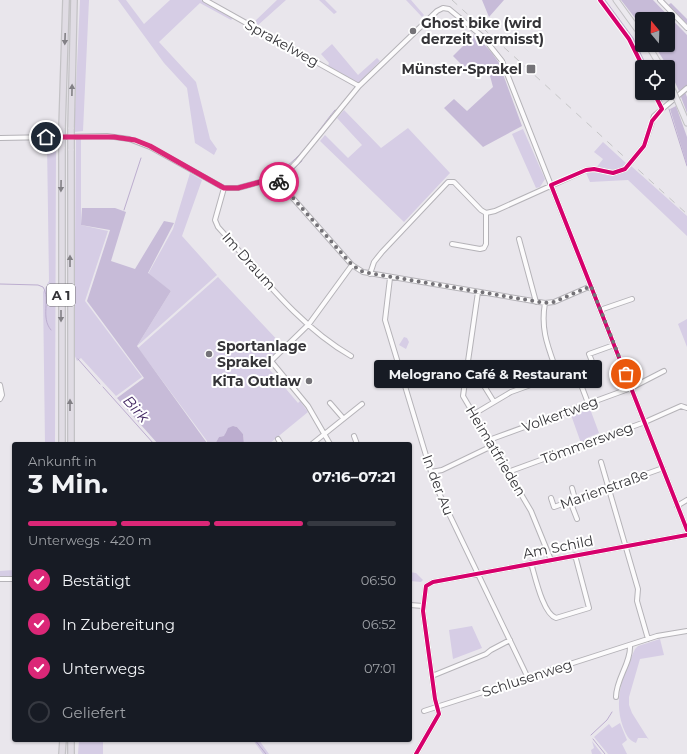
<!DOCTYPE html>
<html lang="de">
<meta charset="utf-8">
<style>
:root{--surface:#171b24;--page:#242831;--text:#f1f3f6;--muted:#9ea1a6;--line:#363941;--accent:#db2777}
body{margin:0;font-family:Montserrat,sans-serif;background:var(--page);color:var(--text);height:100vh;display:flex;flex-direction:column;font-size:15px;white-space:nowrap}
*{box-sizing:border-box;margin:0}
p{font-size:13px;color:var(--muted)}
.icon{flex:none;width:22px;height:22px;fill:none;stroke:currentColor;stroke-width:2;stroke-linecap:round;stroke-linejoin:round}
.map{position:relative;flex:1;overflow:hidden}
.panel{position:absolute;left:12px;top:442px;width:400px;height:300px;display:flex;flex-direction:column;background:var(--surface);border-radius:4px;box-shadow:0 1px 3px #0004}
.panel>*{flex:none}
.needle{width:26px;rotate:341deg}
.tools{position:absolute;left:635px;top:12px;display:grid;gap:8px}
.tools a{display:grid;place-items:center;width:40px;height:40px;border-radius:4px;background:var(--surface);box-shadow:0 1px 3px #0004;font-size:20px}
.pin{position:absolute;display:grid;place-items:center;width:34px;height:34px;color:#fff;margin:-17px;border:2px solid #fff;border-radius:50%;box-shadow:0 1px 4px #0007}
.courier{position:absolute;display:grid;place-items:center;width:40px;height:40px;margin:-20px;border:3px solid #db2777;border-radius:50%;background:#fff;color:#222;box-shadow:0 1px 5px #0007}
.bubble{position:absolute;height:28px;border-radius:4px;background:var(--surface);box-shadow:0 1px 3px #0004;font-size:13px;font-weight:700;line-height:28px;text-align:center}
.summary em{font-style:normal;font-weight:700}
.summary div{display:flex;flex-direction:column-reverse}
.summary{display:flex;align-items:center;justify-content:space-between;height:68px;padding:0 16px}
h1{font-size:26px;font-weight:700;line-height:30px}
.bar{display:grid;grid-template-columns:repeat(4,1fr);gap:6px 4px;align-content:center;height:48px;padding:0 16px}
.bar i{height:5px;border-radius:3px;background:var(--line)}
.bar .selected{background:var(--accent)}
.bar p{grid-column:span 4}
ol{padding:0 16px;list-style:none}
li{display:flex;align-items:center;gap:12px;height:44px}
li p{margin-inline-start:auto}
li .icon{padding:4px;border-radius:50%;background:var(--accent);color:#fff;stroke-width:4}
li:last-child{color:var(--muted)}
li i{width:22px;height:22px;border:2px solid var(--line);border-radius:50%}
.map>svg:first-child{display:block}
</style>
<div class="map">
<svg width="687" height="754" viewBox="0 0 687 754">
<rect width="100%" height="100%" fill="#e9e6ec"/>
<path fill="#d6cde5" d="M80,0H89L83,131L74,132Z
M118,0H126L144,24L170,0H201L233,18L231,20L200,3L159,42L196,82L210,139L217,149L214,155L195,143L187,88L164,63Z
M277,0H286L257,26L252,24Z
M319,0H325L337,12L334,14Z
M406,0H411L424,15L422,17Z
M252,28L310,60L309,62L250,30Z
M332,44L358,75L377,58L380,61L359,83L328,66L329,63L321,54Z
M344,110L381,148L408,128L450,173L404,222L320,141L325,135L348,158L362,145L337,118Z
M523,129L545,179L540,187L536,188L512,134Z
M76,138H81V225L108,231L85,301L142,377L116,396L81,358L77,361L74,354Z
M47,142H56L55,444H45L43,292L49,281Z
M603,142L627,164C616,172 609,170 596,168L603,159L594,152Z
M630,165L687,216V236L628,180L590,182L586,173C605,169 613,183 630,165Z
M190,173L202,180L182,236L217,275L137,346L171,291L148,274L173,229Z
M218,277L283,346L264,363L298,403L300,401L308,412L269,444H244L243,434L237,427C231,425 225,430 225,436L219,437L215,444H202L207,443V441L138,348Z
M687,319V347L678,324Z
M404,337L407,338L409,342L406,349L399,345Z
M589,406L599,433L587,438L588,441L581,443L571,415L583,411L582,408Z
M14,570V577H0V571Z
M410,572L416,573L423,580L421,582L410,581Z
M472,626L482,648L453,659L449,630Z
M660,639L664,655L640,659L629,697V705L632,713L649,740L647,738H638L636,743C628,740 626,734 623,727C613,699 623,675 635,649L638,646Z
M620,723L627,740L622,744L627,754H608L594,737L609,724L612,728Z
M79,740H103V754H78Z
M253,740H259L269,754H263Z
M592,741L602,754H592L591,750L594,748Z"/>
<path fill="#c7bbd8" d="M482,0H504L489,17Z
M621,0H653L687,35V85L679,91L668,67L654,45H668V19H642V27Z
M671,3L687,19V24L668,5Z
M475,34L492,53L499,63L522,126L483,147L444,108L454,99L467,111L493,87L487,65L463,66L453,56Z
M685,92L687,97V113L681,97Z
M676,106L687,137V165L670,109Z
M82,208H115L126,212L111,261L135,269L164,221L174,223L148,273L171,291L137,346L207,443L158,444L117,398L144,378L87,301L110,230L81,225Z"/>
<path fill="#bcadcf" d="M233,426L237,427L243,434L244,444H215L219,437L224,436L228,428Z"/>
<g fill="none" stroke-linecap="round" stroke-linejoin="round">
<path stroke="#bcadcf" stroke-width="1" d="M605,0L633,38L647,67
M658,93L662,102
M669,109L687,166
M264,178C296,169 315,134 335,110
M284,179L302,161
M124,210L141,158
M0,284L38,285L43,287C51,300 40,317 51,330
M78,359L100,384
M103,387L154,444
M591,735L607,720L612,712
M593,739L605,754
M255,740L266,754"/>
<g stroke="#b5b3b8" stroke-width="6">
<path id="minor" d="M205,0L359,86
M660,0L687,28
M0,138L107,136L129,139L150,147L224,188H238L275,178L286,173L297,162L359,86L437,11L443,8L449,9L483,37L502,61L687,530
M275,178L352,265L363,272L545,303L554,302L591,286
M224,188L215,220L218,227C259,272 297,325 351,356
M519,239L536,302
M452,244L480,249L484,248L486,244V213
M370,274L374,262L382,252L448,182H454L481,210L486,213L495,211L586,170L594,169L613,173L625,169L644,146L654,116L687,88
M390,278L385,320L431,472L440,495L528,678
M478,292L463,396L531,511L551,560
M545,303C540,331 549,349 558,375
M600,310L632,299
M467,365L473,368L494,402
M597,374L589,354L614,345
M0,385L2,395L0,399
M330,403L343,418
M474,414L511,392L575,369L588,403
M354,436L357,444
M278,439L281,444
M489,440L631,388L664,371
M312,444L362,404
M330,444L308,406L271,361L309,324L352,265
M601,462L638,589L637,601L648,639
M431,472L442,470L492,446
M508,472L645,422L681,406L687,408
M572,488L575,499
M551,498L554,507L663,468
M570,501L577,519
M677,506L687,500
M531,563C535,576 543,614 556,618L589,608L575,555
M0,579H14
M410,605L423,606
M432,676L486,654L491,650L510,640
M616,697C616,679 631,663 630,646
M424,711L657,636L687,631
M416,754L439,714L435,699L423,611L426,586L433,582L687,535"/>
</g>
<g stroke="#c3c2c5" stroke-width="7">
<path id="major" d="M616,0L642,36
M648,45L661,67
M668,81L673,91
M678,102L687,123"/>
</g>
<g stroke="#c3c2c5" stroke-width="8">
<path id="highway" d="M62,128L66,0
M71,129L74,0
M62,147V444
M71,444V149
M62,754L63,740
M71,754V740"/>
</g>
<use href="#minor" stroke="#fcfbfc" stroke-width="4"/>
<use href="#major" stroke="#ebe9ee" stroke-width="5"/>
<use href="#highway" stroke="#e0dce4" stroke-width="5.5"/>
<path stroke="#c5c5c6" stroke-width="1" stroke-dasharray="7 7" stroke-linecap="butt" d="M452,0L687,214"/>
<g stroke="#c3c2c5" stroke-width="7" stroke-linecap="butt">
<path id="major-bridge" d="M673,91L678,102"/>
</g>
<g stroke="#c3c2c5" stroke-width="8" stroke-linecap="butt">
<path id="highway-bridge" d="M62,147V128
M71,149V129"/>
</g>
<use href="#major-bridge" stroke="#ebe9ee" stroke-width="5"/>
<use href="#highway-bridge" stroke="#e0dce4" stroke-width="5.5"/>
<g stroke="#fff" stroke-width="6">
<path id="cycleway" d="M600,0L629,39L643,67
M654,93L662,109L652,121L644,146L625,169L613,173L594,169L586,170L551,185L687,530
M416,754L439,714L435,699L423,611L426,586L433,582L687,535"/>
</g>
<use href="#cycleway" stroke="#d6006c" stroke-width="4"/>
</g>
<defs><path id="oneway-solid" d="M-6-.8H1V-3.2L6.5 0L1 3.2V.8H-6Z"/></defs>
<g fill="#828085">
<use href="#oneway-solid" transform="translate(65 39) rotate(92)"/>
<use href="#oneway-solid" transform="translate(72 90) rotate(-89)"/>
<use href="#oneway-solid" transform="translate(61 186) rotate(91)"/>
<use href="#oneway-solid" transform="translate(70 261) rotate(-90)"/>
<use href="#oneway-solid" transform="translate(61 316) rotate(90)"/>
<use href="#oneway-solid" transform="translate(70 405) rotate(-90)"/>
</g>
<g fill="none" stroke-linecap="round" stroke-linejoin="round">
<path stroke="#747277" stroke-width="4" stroke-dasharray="0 7.2" d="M279,182L352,265L363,272L545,303L554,302L591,286L626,374"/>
<path stroke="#db2777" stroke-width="5" d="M46,137H114L135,140L150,146L224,188H238L275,178L279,182"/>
</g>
<g fill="#747277" stroke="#fff" stroke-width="1.5">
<circle cx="413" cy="31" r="4"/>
<rect x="526" y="64" width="10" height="10" rx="2"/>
<circle cx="209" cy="354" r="4"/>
<circle cx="309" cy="381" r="4"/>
</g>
<g text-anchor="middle" stroke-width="4" stroke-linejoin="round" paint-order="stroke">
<rect fill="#fff" stroke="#727174" stroke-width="1" x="47" y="284" width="28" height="22" rx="3"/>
<g font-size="13" font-weight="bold" fill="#353438">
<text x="61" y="300">A 1</text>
</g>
<g font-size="14" font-weight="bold" fill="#353438" stroke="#fff" text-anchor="start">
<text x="421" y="28">Ghost bike (wird<tspan x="421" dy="16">derzeit vermisst)</tspan></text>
<text x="522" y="74" text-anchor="end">Münster-Sprakel</text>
<text x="217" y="351">Sportanlage<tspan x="217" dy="16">Sprakel</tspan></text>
<text x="301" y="386" text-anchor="end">KiTa Outlaw</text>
</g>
<g font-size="14" fill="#353438" stroke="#fff">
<text transform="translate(282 43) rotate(29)" y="5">Sprakelweg</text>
<text transform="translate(249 261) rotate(48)" y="5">Im Draum</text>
<text transform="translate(560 414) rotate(-20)" y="5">Volkertweg</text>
<text transform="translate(587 443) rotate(-20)" y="5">Tömmersweg</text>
<text transform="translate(496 451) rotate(59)" y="5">Heimatfrieden</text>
<text transform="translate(438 485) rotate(69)" y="5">In der Au</text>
<text transform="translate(604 489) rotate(-20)" y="5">Marienstraße</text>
<text transform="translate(558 547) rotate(-11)" y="5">Am Schild</text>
<text transform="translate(527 678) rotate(-18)" y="5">Schlusenweg</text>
</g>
<g font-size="15" font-style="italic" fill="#442963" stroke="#fff">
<text transform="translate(136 409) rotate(48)" y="5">Birk</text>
</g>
</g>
</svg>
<div class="tools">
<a><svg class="needle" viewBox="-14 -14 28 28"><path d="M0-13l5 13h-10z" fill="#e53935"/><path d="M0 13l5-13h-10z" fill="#9ea1a6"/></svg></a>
<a><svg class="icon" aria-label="locate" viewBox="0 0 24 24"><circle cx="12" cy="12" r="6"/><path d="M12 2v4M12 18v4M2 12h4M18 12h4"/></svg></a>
</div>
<div class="pin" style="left:626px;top:374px;background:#ea580c"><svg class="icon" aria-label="bag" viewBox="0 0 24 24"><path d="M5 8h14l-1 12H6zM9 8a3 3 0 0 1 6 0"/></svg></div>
<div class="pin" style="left:46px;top:137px;background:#1f2937"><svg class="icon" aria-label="home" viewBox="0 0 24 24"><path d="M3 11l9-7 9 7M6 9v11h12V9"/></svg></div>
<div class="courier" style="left:279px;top:182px"><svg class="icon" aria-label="bike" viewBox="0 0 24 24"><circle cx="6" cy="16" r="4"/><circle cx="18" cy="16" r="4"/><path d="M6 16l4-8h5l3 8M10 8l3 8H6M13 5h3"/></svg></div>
<div class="bubble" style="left:374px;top:360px;width:228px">Melograno Café &amp; Restaurant</div>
<section class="panel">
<div class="summary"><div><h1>3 Min.</h1><p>Ankunft in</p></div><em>07:16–07:21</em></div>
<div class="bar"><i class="selected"></i><i class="selected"></i><i class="selected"></i><i></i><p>Unterwegs · 420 m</p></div>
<ol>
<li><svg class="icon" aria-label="check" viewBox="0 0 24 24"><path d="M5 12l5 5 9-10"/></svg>Bestätigt<p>06:50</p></li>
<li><svg class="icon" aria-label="check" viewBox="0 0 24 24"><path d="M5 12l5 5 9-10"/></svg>In Zubereitung<p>06:52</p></li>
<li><svg class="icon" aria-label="check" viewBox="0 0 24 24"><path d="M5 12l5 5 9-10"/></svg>Unterwegs<p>07:01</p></li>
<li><i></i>Geliefert</li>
</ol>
</section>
</div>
